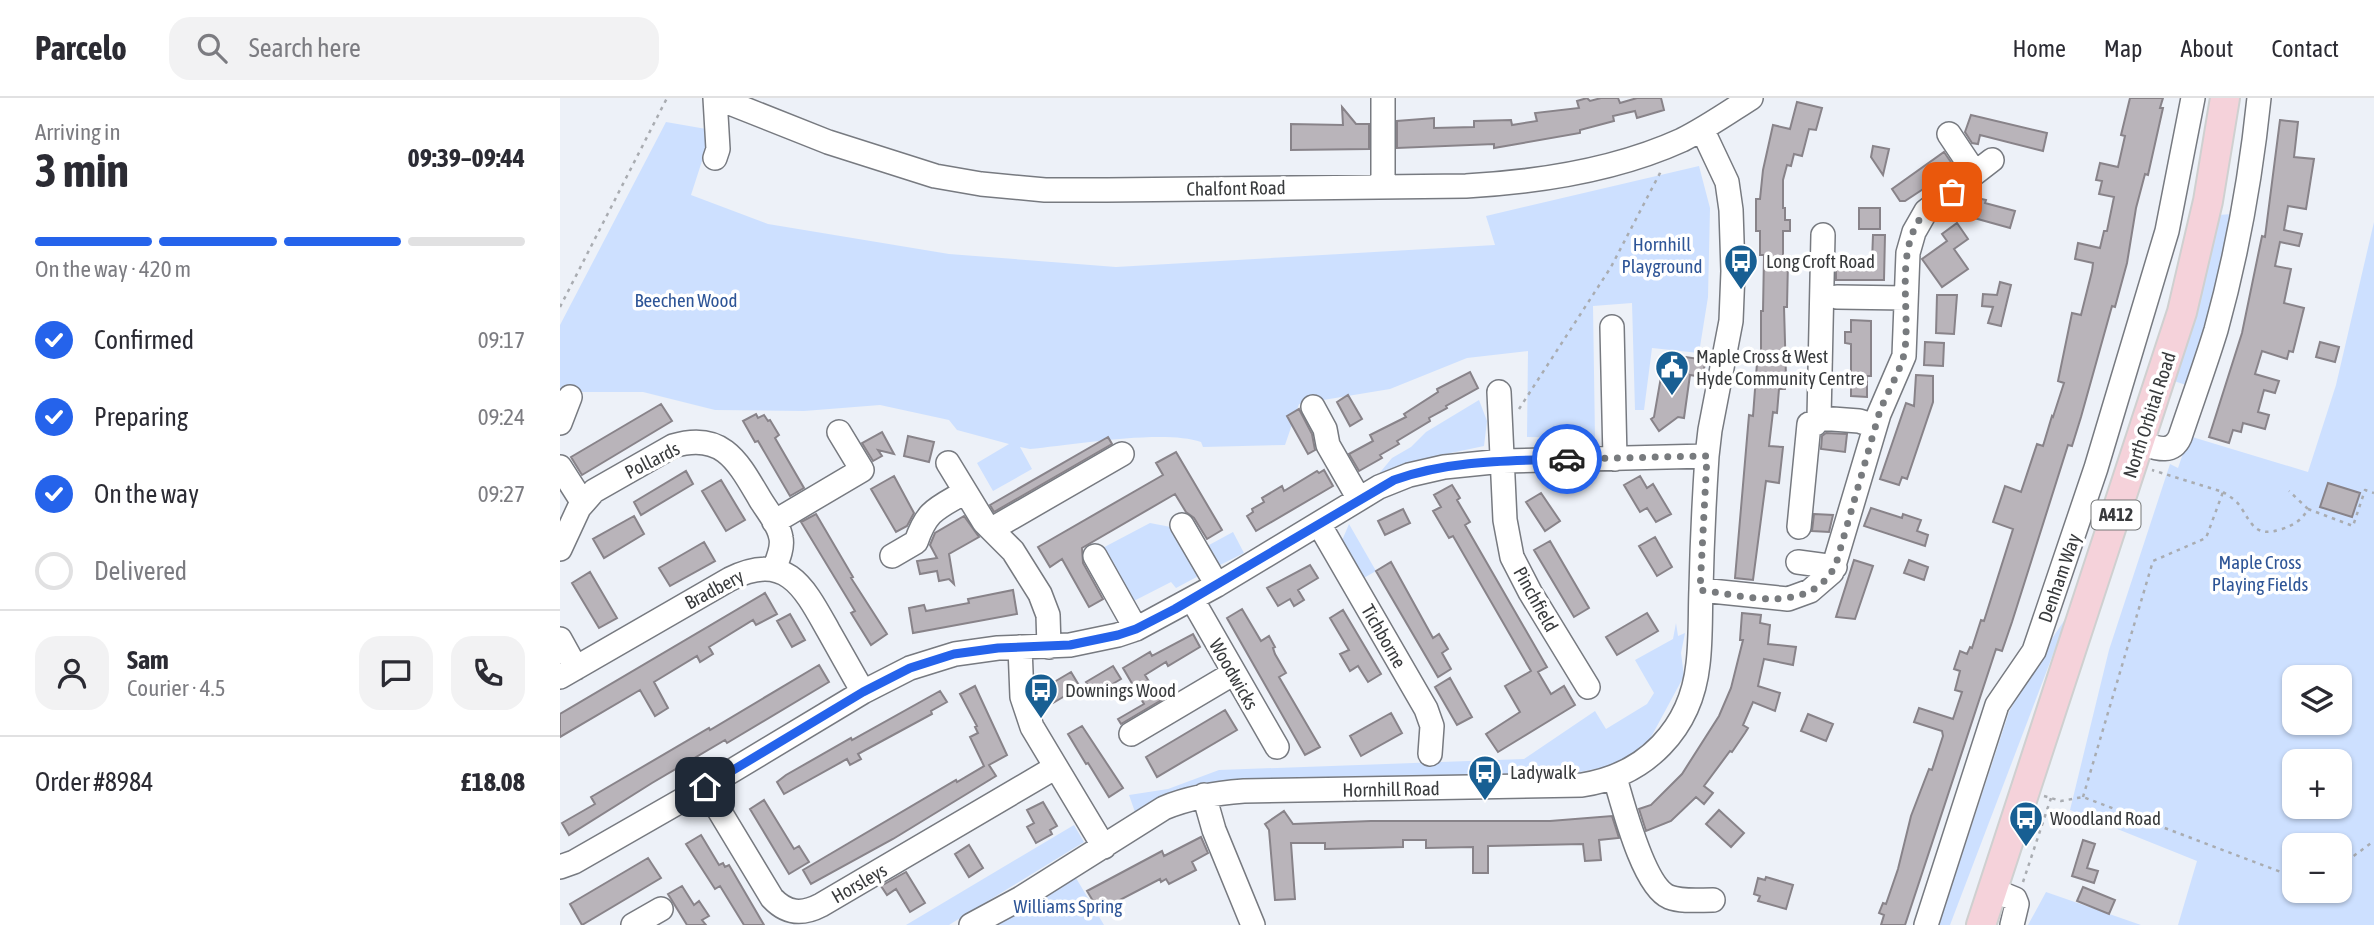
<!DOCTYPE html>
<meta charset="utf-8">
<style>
:root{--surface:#fff;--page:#f2f2f3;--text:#2b2b33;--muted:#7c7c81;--line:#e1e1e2;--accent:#2563eb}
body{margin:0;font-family:"Asap Condensed",sans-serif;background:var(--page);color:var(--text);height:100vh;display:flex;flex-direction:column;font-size:26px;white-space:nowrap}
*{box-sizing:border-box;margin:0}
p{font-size:23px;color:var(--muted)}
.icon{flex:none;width:38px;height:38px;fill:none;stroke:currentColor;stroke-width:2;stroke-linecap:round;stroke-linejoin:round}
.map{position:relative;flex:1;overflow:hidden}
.side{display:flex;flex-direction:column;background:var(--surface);width:560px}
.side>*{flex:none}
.buttons{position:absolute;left:1722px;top:567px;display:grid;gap:14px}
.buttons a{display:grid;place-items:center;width:70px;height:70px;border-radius:14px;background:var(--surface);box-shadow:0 2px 5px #0004;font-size:35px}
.pin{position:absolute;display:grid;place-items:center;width:60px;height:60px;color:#fff;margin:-30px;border-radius:14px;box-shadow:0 4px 10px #0006}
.courier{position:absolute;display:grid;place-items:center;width:70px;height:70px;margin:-35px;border:5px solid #2563eb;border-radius:50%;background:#fff;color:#222;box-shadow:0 2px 9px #0007}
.headline em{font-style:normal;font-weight:700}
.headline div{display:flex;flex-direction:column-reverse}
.headline{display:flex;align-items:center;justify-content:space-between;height:119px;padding:0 35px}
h1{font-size:46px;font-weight:700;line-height:52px}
.bar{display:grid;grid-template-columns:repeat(4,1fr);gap:10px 7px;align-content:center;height:84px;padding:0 35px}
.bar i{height:9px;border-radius:5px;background:var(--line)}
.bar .current{background:var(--accent)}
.bar p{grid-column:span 4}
.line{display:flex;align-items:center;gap:18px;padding:0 35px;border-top:2px solid var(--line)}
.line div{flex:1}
.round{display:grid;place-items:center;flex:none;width:74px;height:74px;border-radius:21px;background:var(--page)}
ol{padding:0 35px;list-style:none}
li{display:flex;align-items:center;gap:21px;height:77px}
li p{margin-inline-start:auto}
li .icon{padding:7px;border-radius:50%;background:var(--accent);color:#fff;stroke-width:4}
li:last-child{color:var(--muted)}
li i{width:38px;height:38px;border:4px solid var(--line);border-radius:50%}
header{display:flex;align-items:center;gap:42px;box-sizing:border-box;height:98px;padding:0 35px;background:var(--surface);border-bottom:2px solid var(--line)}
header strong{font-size:33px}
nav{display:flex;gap:38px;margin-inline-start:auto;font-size:24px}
.search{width:490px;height:63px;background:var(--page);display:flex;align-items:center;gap:18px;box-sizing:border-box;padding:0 24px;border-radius:21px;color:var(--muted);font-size:26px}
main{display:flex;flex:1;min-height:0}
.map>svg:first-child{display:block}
</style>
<header>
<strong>Parcelo</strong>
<div class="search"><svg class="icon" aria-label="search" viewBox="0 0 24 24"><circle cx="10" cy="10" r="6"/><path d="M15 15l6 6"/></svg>Search here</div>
<nav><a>Home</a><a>Map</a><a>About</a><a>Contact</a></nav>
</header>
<main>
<section class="side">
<div class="headline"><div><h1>3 min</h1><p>Arriving in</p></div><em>09:39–09:44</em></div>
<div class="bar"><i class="current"></i><i class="current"></i><i class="current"></i><i></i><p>On the way · 420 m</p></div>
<ol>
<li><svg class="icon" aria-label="check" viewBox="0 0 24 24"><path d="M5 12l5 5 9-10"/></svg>Confirmed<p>09:17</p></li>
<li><svg class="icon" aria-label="check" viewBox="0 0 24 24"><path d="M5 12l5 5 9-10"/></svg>Preparing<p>09:24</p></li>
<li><svg class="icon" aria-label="check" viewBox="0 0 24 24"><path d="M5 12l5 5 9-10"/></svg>On the way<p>09:27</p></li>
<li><i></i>Delivered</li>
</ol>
<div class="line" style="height:126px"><a class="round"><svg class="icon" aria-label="person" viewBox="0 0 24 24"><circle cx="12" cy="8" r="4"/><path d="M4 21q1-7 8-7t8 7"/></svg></a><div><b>Sam</b><p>Courier · 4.5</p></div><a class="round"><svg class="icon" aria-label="chat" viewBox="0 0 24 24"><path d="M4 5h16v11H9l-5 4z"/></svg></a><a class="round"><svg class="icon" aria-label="phone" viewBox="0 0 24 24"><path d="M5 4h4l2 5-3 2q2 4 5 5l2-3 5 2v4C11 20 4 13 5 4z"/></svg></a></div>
<div class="line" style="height:91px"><div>Order #8984</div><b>£18.08</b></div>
</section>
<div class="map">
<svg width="1814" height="827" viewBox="0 0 1814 827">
<rect width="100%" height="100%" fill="#edf1f8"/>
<path fill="#cde0ff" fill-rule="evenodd" d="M106,24L152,32L131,97L208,126L389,156L556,169L935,147L926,118L1139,68L1150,110L1148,199L1139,255L1092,250L1084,312H1075L1072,205L1033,208L1035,340L967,339L968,253L907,260L830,291L739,306L725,347L643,349L641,344C604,331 512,347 470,351L460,349L472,371L433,393L417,365L449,346L397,332L389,322L320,307L244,313L155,312L83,294H0V227Z
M1673,116C1663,175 1646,231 1626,287L1614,283L1658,117Z
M1814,124V827H1618L1637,763L1510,712L1549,552L1610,366L1618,370L1629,338L1748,374L1776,287ZM1734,579H1780V625H1734ZM1734,663H1780V709H1734ZM1734,747H1780V793H1734Z
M919,302L927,323L924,348L848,364L817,378L832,360L851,349L866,334Z
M590,425L621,431L646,474L616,490L611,484L566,507L535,454Z
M789,426L816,473L802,481L781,445Z
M673,434L684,455L650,472L638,453Z
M1508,517L1390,827H1379L1449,614L1476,564Z
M1116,525L1118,538L1125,535L1121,555L1124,578L1090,641L1059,666L1010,676L659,685L575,714L569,697L608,691L659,672L964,661L1035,613L1046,631L1087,606L1094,595L1075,562L1113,541Z
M514,727L524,744L389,827H346Z
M516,780L544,827H437Z
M1486,794L1581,827H1468Z"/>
<path fill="#b9b4ba" stroke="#888389" stroke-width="2" d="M1027,0L1030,3L1041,0H1058L1060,5L1077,0H1101L1104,12L1077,20L1075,13L1053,18L1054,23L1020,32V35L934,50V46L837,50V23L874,20V30L914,29V23L951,22L952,27L977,23L975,15L1019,10L1017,3Z
M1570,0H1603L1600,10H1603L1588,77L1585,76L1576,110L1567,165L1555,209L1552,208L1521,319L1512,348L1508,347L1452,524L1442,553L1436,551L1345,827H1321L1324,817L1319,815L1323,805L1326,806L1338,771L1351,718L1369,671L1372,672L1383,638L1382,633L1354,624L1359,610L1393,621L1402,594L1395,592L1400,573L1394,571L1400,553L1407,556L1410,549L1412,550L1421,522L1424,523L1453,431L1433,424L1445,388L1461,394L1477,346L1483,348L1492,318L1493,319L1504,285L1498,283L1512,215L1521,217L1532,173L1533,165L1515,161L1518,145L1540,150L1544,133H1547L1554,99L1539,96L1542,83L1536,82L1540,65L1558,69L1565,38L1561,37Z
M1237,4L1262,10L1256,32L1249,31L1242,58L1234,56L1231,68L1227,67L1223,82V110H1225V122H1230V133H1223V162H1228L1227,209H1224L1226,279L1225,291H1219L1217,315L1213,314L1209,348L1223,349L1219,385L1206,383L1193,482L1175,480L1189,317L1193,318L1197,265L1201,266V213H1203L1204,157H1200V133H1196V101H1200L1203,72L1213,27L1230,31Z
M782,9L796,26H809V51L731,52V26L783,27Z
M1411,17L1487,35L1483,53L1420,37L1418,46L1412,45L1405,34Z
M1720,22L1738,24L1734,59L1754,61L1746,111L1728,108L1724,132L1742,136L1739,148L1720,144L1715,168L1731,171L1724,205L1744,210L1733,254L1729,253L1727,261L1702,253L1695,276L1719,283L1715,295L1704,292L1698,314L1709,317L1705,331L1683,325L1681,334L1673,332L1669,345L1649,339L1682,235L1702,138L1705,139Z
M1313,48L1329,51L1323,77L1311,59Z
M1384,54L1395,70L1345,103H1340L1332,91Z
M1413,99L1426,102L1425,105L1455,113L1450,130L1407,118Z
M1299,110H1320V131H1299Z
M1397,125L1408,141L1394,151L1408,171L1382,189L1362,161L1387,143L1382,136Z
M1313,137H1325L1324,182H1276V163L1312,164Z
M1440,184L1451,187L1441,228L1428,225L1433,209L1422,208L1423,196L1437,197Z
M1377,197H1397L1394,236L1376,235Z
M1291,222L1311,223V278H1307V299L1291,298V246L1285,245V234H1291Z
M1365,244L1384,245L1383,268L1364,267Z
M1760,244L1779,249L1775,264L1756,259Z
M1105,256L1146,262L1142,279L1130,277L1124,320L1118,319L1099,333L1091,321L1094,319Z
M910,274L918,290L886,308L887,310L869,320L870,323L837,343L839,346L820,357L822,360L799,373L789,356L813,343L810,337L846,319L844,316L878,294L877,291Z
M1356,277L1373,278V304L1347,381L1342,379L1339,387L1320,381L1346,305L1354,308Z
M788,297L802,321L790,328L777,304Z
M101,306L112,323L22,377L11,359Z
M739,311L752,336L755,352L748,356L727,318Z
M196,316L198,320L204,317L208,323L210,322L219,337L215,340L244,390L230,398L198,343L195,344L183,323Z
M322,334L334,356L318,352L322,358L313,363L302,345Z
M1266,335L1287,336L1285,354L1261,351L1262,338Z
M348,338L374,344L369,364L344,358Z
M548,339L552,346L434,414L430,407Z
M616,354L662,432L647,441L634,420L626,414L615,396L522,450L523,465L543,501L529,509L502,461L490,469L478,449L603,377L596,365Z
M764,372L773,388L696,433L687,418L693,414L692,411L704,404L702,400L722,388L724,393L757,373L759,375Z
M126,373L133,386L81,417L74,404Z
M334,378L354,415L347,428L336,434L311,391Z
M1080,378L1087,390L1093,386L1111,416L1096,424L1087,410L1080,414L1064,387Z
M161,382L185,422L166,433L142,393Z
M1768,385L1800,395L1792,419L1760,409Z
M892,387L900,400L897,402L910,424L905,427L987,569L978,574L991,596L1004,588L1015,607L938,654L926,636L960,614L945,588L971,573L893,438L889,440L873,413L881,409L874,397Z
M981,395L1000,423L985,433L966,404Z
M1311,410L1342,420L1343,416L1361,422L1357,433L1368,437L1365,448L1304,428Z
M843,411L850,425L825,437L818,423Z
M256,416L293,479L291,480L327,536L311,547L291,515L295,513L241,424Z
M1254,416L1273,417L1269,434L1252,433Z
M74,418L84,436L44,460L33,441Z
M404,418L419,439L389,456L394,486L389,481L379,483L377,473L360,476L357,463L377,460L370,447L375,435Z
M1095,439L1112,469L1097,478L1079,448Z
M990,443L1029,510L1014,519L974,452Z
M144,444L155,463L110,488L99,470Z
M1294,462L1313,468L1295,521L1276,519Z
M1349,462L1368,469L1364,482L1344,475Z
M831,464L873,540L879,536L888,551L882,555L891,571L878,579L816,473Z
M750,467L758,480L738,492L744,502L734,508L730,501L718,508L707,490Z
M30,474L57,520L39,530L12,485Z
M453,492L457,516L353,535L349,510L364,507L366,513L409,505L408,501Z
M205,495L217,516L196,527L193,522L149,549L153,556L140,564L137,558L94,584L108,610L95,618L80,592L0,639V616Z
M682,511L701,543L709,538L715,549L713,550L715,556L726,575L719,579L760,649L745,657L667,520Z
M783,512L821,576L808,584L798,568L790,573L780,556L789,552L770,520Z
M1087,515L1098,533L1057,557L1046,539Z
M1182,515L1201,517L1200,525L1210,527L1208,546L1236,549L1233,567L1204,561L1198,588L1220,595L1215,613L1193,604L1183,627L1188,630L1185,635L1172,654L1170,653L1144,688L1153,695L1144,706L1136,699L1111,723L1086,733L1079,711L1091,707L1122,676L1159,618L1171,590L1183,542H1180Z
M230,516L245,542L232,549L217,523Z
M633,536L640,549L608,568L606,564L585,577L598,598L612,590L615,594L561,626L558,621L584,606L563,570L590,554L592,558Z
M259,567L269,584L167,645L165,642L92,685L9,737L2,725L35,706L31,699L149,630L150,632Z
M553,568L561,581L534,597L526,584Z
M511,574L520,589L493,605L484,590Z
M890,580L912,619L897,627L875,589Z
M415,588L447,657L429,667L436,678L333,741L251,786L243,772L396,682L397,684L424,668L410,639L418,635L415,629L417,628L400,596Z
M380,593L387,604L371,613L372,616L298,656L301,661L290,667L287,661L224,696L217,684L226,677L291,640L292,642Z
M665,612L677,632L597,679L586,659Z
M831,615L842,635L801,658L790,638Z
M1248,616L1273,626L1266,643L1241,633Z
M522,628L563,690L549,699L528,665L526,666L508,636Z
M204,702L234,751L239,748L249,764L229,776L190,711Z
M483,704L497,728L490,732L492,736L476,745L467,729L474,725L467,712Z
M1159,712L1184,735L1171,749L1146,726Z
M724,713L733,726L811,723H990L1052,718L1059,740L1039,742L1041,762L1025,763L1023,746L928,748V775H913V749L866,750V742H843V749L810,750L765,751V745H731L735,801L715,802L709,732L705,726Z
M141,737L159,767L163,765L165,769L169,767L204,827H184L160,788L155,791L126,746Z
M641,739L648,755L632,764L636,772L609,786L606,781L601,784L600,781L539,813L527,793L602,753L604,758Z
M1523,742L1535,746L1527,770L1538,773L1534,785L1512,778Z
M409,747L423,770L409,779L395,756Z
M88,760L101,780L22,827L10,806Z
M346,774L365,805L350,814L336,791L327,797L321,788Z
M1206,779L1233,787L1226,811L1198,803L1200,798L1194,796L1198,780L1205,782Z
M122,788L134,807L139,803L149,818L142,822L146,827H127L108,796Z
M1523,789L1555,802L1549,816L1517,803Z"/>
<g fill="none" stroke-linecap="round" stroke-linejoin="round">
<g stroke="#777a80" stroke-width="26">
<path id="minor" d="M155,0L158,51L155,60
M157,0L268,44L375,78L421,86L485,92H547L906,88C978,84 1056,72 1122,42C1146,30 1169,14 1191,0
M823,0V88
M1389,36L1415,75
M1277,199L1346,200
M1052,229L1055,361
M939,294L945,422L952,459L970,494L1028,589
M753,309L765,331L768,347L799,401
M1259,320L1263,137
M0,325L10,299
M1580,345C1596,350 1612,357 1620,339C1632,303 1645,268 1656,232C1677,156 1691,78 1699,0
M388,365L424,424L453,453L480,496L488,517L489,549
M0,369L23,405
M214,424L302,372L279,334
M759,426L866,611L872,628L870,656
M622,427L657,487
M1239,429L1249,326H1255L1259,320L1299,323L1315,328
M432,431L562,356
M0,451L19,410L34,393L113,348C163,333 178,364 200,401C207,413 219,426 221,440C223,450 218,461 214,471
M332,458L356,444C367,412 376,411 405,394
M535,458L576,531
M1238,464L1275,469
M1141,492L1228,501L1250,493L1272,474L1319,316L1344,258L1348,155L1354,134L1366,113L1432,62
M632,501L717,649
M0,541L16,570
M460,549L462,599L472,629L544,749
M0,579L170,481C226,453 244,489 268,532C280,553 291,573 303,594
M571,636L674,575
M1055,680C1063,706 1083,788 1109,799C1122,804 1139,802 1153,802
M145,689L212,800C227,816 242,817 261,807L496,669
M644,697L654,732L693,827
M0,769L14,764L145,689L303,594L350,570L395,556L438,550L510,547L558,537L576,531L657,487L819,389L849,377L884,369L943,363L1147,358
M1433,792L1455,801L1457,806L1452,827
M73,827L101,811
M411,827L461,800L604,710C630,699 656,695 684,693L1022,687C1086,677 1131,631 1138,566C1141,542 1140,516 1141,491C1142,447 1144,403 1147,358L1150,332L1171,223L1173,173L1171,112L1167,84L1142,31
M1366,827L1437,607L1474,553L1536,370L1607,133L1633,0"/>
</g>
<g stroke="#cfd0d0" stroke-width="32">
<path id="major" d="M1421,827L1622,214L1648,103L1665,0"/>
</g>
<path stroke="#a9acb1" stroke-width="2.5" stroke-dasharray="3.5 5" stroke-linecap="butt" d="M0,209L107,0
M959,311L1051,169L1100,75L1101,70
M1663,394C1669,398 1676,402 1680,408C1692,426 1695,440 1722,431C1734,427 1742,422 1748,411L1729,393
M1748,411L1793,428L1805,392L1814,395
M1484,698L1501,703L1523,699L1734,779
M1523,699L1593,463L1646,440L1663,394L1592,372
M1780,768L1814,743
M1463,784L1491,700"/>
<use href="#minor" stroke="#fff" stroke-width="23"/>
<use href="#major" stroke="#f5d2da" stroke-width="28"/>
</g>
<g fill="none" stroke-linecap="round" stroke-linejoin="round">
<path stroke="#787b7e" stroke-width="7" stroke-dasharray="0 12.6" d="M1007,361L1147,358L1140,492C1186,498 1251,518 1276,466L1319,316C1326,295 1342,272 1345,251C1350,209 1335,154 1362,118C1369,108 1382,101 1392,94"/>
<path stroke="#2563eb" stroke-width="9" d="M145,689L303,594L350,570L394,556L438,550L510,547L558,537L576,531L615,511L834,382C890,362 948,363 1007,361"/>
</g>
<defs>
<g id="bus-pin" transform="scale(1.75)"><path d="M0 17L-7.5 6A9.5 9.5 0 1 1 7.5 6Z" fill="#185f93" stroke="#fff"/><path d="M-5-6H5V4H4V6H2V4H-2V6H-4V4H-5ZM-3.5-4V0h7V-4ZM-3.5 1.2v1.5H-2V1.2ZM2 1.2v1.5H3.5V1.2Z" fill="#fff"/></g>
<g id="civic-pin" transform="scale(1.75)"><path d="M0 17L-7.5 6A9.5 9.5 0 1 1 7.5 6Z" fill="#185f93" stroke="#fff"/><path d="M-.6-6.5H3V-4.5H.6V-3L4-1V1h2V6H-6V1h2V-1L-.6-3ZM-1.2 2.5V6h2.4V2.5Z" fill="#fff"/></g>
</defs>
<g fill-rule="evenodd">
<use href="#bus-pin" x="1181" y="163"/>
<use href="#civic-pin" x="1112" y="269"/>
<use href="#bus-pin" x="481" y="592"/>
<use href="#bus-pin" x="925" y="674"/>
<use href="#bus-pin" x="1466" y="720"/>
</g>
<g text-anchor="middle" stroke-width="7" stroke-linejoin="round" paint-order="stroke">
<rect fill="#fff" stroke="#747677" stroke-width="2" x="1531.5" y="402.5" width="49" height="29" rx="5"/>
<g font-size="18" font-weight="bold" fill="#393b3d">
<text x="1556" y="423">A412</text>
</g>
<g font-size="19" fill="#393b3d" stroke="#fff">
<text transform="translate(676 90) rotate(-1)" y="7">Chalfont Road</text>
<text transform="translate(1589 317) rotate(-72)" y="7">North Orbital Road</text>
<text transform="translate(92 362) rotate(-27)" y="7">Pollards</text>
<text transform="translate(1499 480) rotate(-71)" y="7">Denham Way</text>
<text transform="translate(154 491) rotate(-28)" y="7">Bradbery</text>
<text transform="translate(976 501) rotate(61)" y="7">Pinchfield</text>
<text transform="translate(824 538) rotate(60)" y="7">Tichborne</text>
<text transform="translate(674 576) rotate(60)" y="7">Woodwicks</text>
<text transform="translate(831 691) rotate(-1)" y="7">Hornhill Road</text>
<text transform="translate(299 785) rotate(-30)" y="7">Horsleys</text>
</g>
<g font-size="19" fill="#2e5597" stroke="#fff">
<text x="1102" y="153">Hornhill<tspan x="1102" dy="22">Playground</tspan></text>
<text x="126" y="209">Beechen Wood</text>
<text x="1700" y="471">Maple Cross<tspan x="1700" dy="22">Playing Fields</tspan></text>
<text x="508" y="815">Williams Spring</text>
</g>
<g font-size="19" fill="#393b3d" stroke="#fff" text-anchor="start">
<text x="1206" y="170">Long Croft Road</text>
<text x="1136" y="265">Maple Cross &amp; West<tspan x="1136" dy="22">Hyde Community Centre</tspan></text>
<text x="505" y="599">Downings Wood</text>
<text x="950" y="681">Ladywalk</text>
<text x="1490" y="727">Woodland Road</text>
</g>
</g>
</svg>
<div class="buttons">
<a><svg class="icon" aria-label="layers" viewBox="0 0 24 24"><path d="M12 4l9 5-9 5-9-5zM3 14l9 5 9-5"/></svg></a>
<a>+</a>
<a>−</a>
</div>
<div class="pin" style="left:1392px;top:94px;background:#ea580c"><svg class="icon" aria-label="bag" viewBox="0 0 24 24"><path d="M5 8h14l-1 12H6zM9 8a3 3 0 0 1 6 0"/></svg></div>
<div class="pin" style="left:145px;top:689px;background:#1f2937"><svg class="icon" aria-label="home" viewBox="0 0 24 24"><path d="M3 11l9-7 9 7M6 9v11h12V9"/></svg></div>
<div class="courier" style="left:1007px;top:361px"><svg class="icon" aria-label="car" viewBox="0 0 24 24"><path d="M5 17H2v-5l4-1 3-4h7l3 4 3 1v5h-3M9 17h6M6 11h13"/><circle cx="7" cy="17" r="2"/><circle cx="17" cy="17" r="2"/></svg></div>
</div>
</main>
